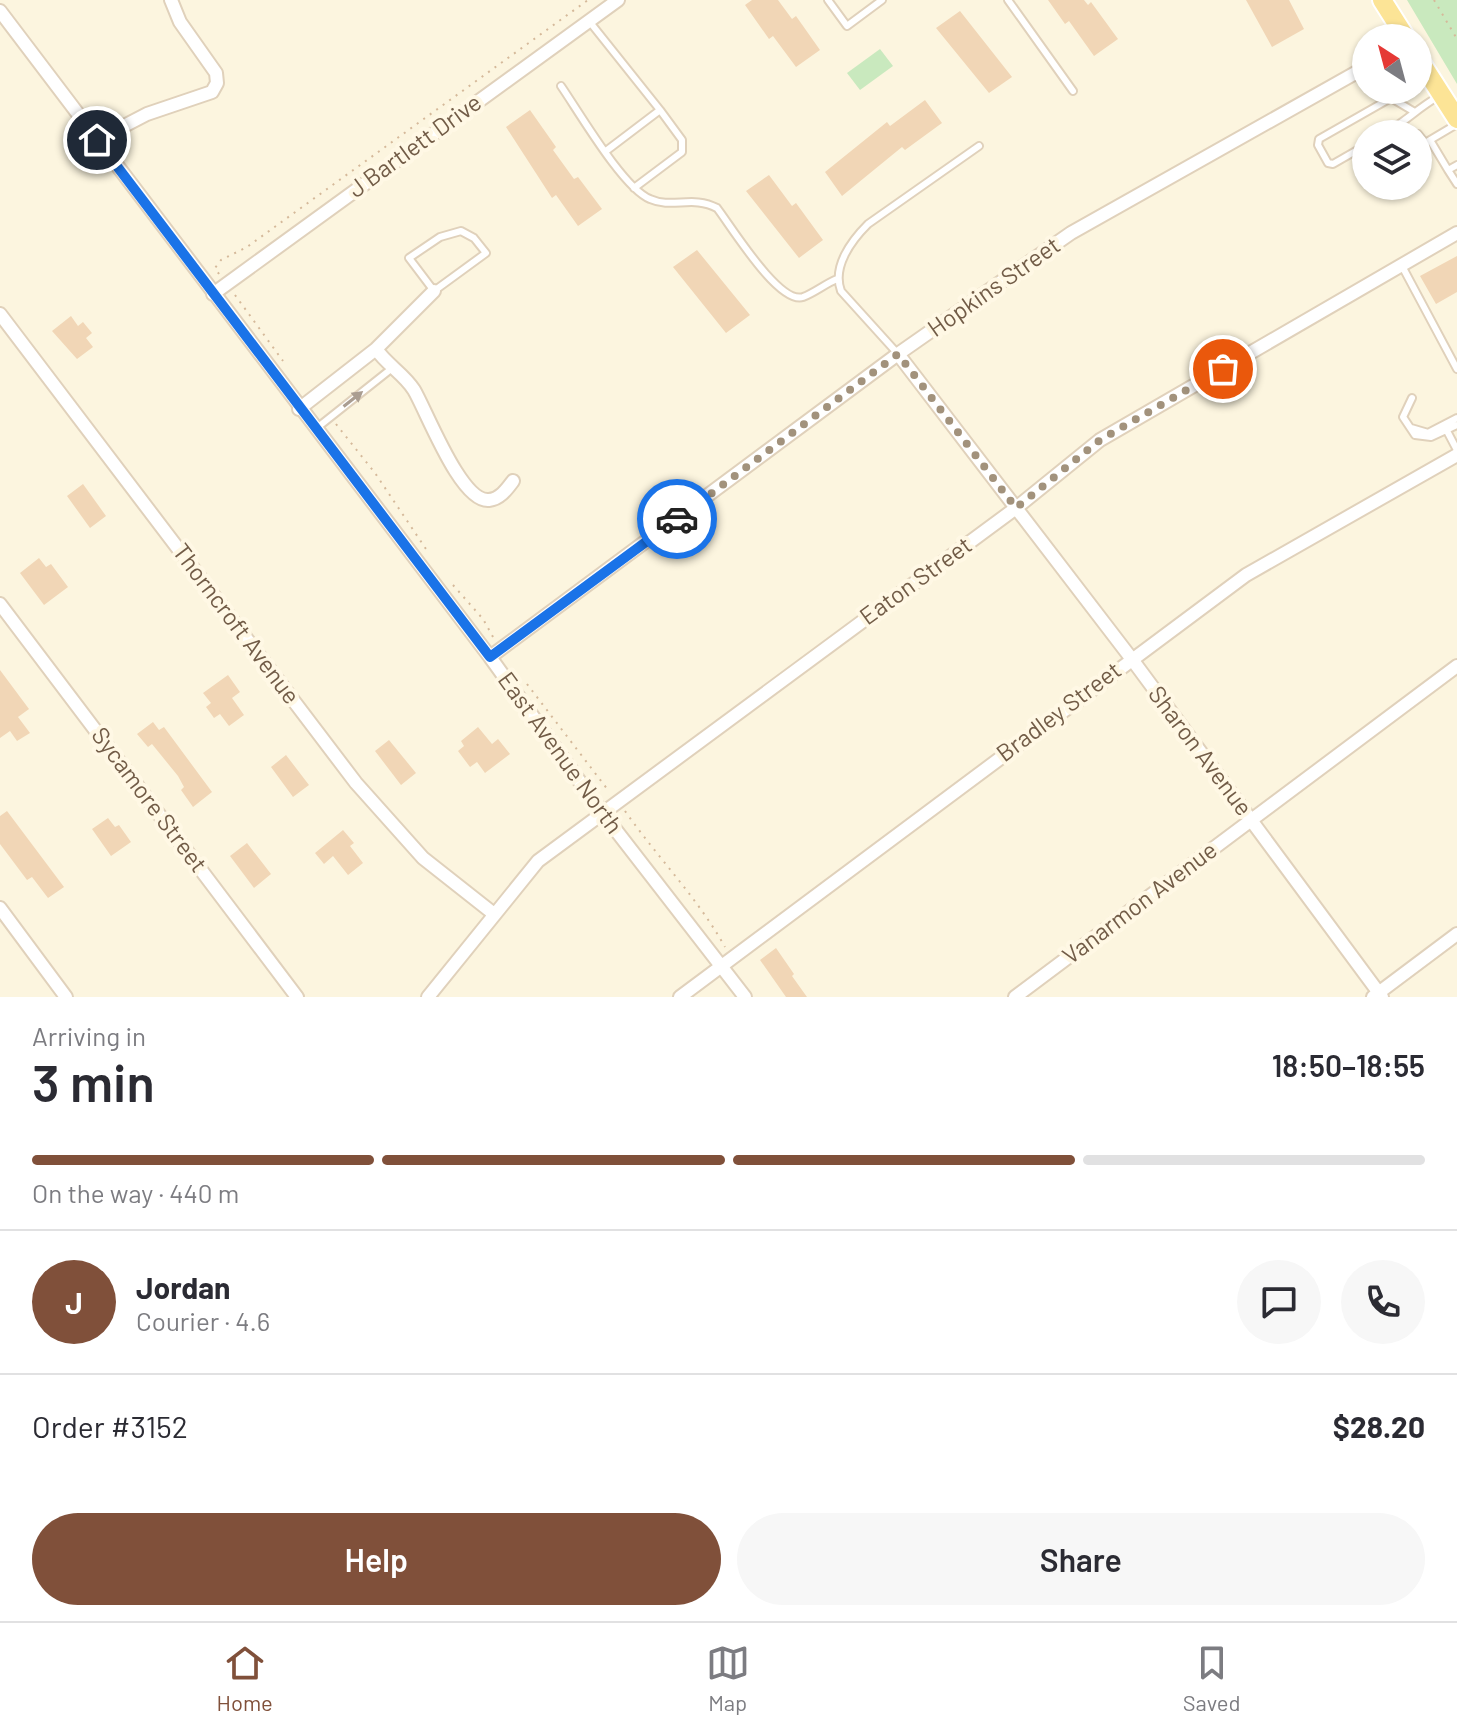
<!DOCTYPE html>
<meta charset="utf-8">
<style>
:root{--surface:#fff;--page:#f7f7f7;--text:#2b2b33;--muted:#7c7c81;--line:#e1e1e2;--accent:#80503a}
body{margin:0;font-family:Barlow,sans-serif;background:var(--page);color:var(--text);height:100vh;display:flex;flex-direction:column;font-size:30px;white-space:nowrap}
*{box-sizing:border-box;margin:0}
p{font-size:26px;color:var(--muted)}
.icon{flex:none;width:44px;height:44px;fill:none;stroke:currentColor;stroke-width:2;stroke-linecap:round;stroke-linejoin:round}
.map{position:relative;height:997px;overflow:hidden}
.panel{display:flex;flex-direction:column;background:var(--surface);flex:1}
.panel>*{flex:none}
.needle{width:52px;rotate:324deg}
.fabs{position:absolute;left:1352px;top:24px;display:grid;gap:16px}
.fabs a{display:grid;place-items:center;width:80px;height:80px;border-radius:50%;background:var(--surface);box-shadow:0 2px 6px #0004;font-size:40px}
.pin{position:absolute;display:grid;place-items:center;width:68px;height:68px;color:#fff;margin:-34px;border:4px solid #fff;border-radius:50%;box-shadow:0 2px 8px #0007}
.courier{position:absolute;display:grid;place-items:center;width:80px;height:80px;margin:-40px;border:6px solid #1a73e8;border-radius:50%;background:#fff;color:#222;box-shadow:0 2px 10px #0007}
.headline em{font-style:normal;font-weight:600}
.headline div{display:flex;flex-direction:column-reverse}
.headline{display:flex;align-items:center;justify-content:space-between;height:136px;padding:0 32px}
h1{font-size:52px;font-weight:600;line-height:60px}
.bar{display:grid;grid-template-columns:repeat(4,1fr);gap:12px 8px;align-content:center;height:96px;padding:0 32px}
.bar i{height:10px;border-radius:6px;background:var(--line)}
.bar .current{background:var(--accent)}
.bar p{grid-column:span 4}
.line{display:flex;align-items:center;gap:20px;padding:0 32px;border-top:2px solid var(--line)}
.line div{flex:1}
.round{display:grid;place-items:center;flex:none;width:84px;height:84px;border-radius:42px;background:var(--page)}
.cta{display:flex;gap:16px;margin-top:auto;padding:16px 32px}
.cta a{flex:1;height:92px;border-radius:48px;background:var(--accent);color:#fff;font-size:32px;font-weight:600;line-height:92px;text-align:center}
.cta a+a{background:var(--page);color:var(--text)}
.dock{display:flex;justify-content:space-around;align-items:center;height:112px;border-top:2px solid var(--line);background:var(--surface);font-size:22px;color:var(--muted)}
.dock a{display:grid;justify-items:center;gap:4px}
.dock .current{color:var(--accent)}
.map>svg:first-child{display:block}
</style>
<div class="map">
<svg width="1457" height="997" viewBox="0 0 1457 997">
<rect width="100%" height="100%" fill="#fcf5df"/>
<path fill="#c9e9be" d="M1407,0H1457V84Z
M880,49L893,66L860,90L847,73Z"/>
<path fill="#f1d6b6" d="M752,0H778L792,19L796,16L820,50L796,67L773,36L769,39L745,5Z
M1048,0H1084L1088,5L1091,2L1118,39L1094,56L1069,21L1065,24Z
M1246,0H1289L1304,29L1272,47Z
M960,11L1012,77L989,93L936,28Z
M925,100L942,123L905,150L902,147L842,196L825,172L887,122L890,126Z
M530,110L556,147L553,150L574,179L578,177L602,209L578,226L556,195L552,198L506,127Z
M769,175L792,206L796,203L823,240L799,258L746,191Z
M697,250L750,315L726,333L673,267Z
M1457,256V292L1436,304L1420,276Z
M71,316L78,326L83,322L92,333L86,338L93,347L77,359L52,331Z
M83,484L106,516L90,528L67,496Z
M39,558L46,567L51,564L68,587L44,605L20,573Z
M0,670L29,709L18,717L30,733L17,741L10,731L0,738Z
M228,675L240,692L232,698L244,715L229,726L220,714L214,718L206,707L211,703L203,693Z
M153,722L159,730L164,727L212,792L193,807L181,790L184,787L178,776L152,744L148,747L137,734Z
M478,727L492,744L498,739L510,754L485,773L477,762L470,767L458,751L464,746L461,741Z
M389,740L416,773L401,785L375,751Z
M286,755L309,785L293,797L271,767Z
M7,811L64,887L48,898L32,877L27,880L0,844V816Z
M108,818L115,827L119,825L131,842L111,856L92,829Z
M343,830L354,843L350,846L363,863L348,875L333,856L324,864L315,853Z
M247,843L271,874L254,888L230,856Z
M776,948L794,974L792,976L807,997H786L760,960Z"/>
<g fill="none" stroke-linecap="round" stroke-linejoin="round">
<g stroke="#e0d1bb" stroke-width="10">
<path id="service" d="M828,0L847,26L882,0
M1008,0L1073,91
M589,21L660,110L606,151
M561,86C579,112 623,188 650,199C672,209 693,195 717,208C731,226 779,305 803,297C814,293 825,284 837,279
M1384,134C1405,122 1418,108 1439,96
M1418,134L1425,143L1457,124
M1430,140L1448,170L1457,165
M1366,145L1333,164L1328,163L1318,145L1319,139L1391,98L1413,111
M1448,170L1457,184
M634,188L682,152V140L660,110
M461,231L474,238L486,253L434,291L409,258L440,237Z
M1402,266L1457,369
M898,354L841,291C832,267 851,241 868,224L979,146
M1412,398L1403,417L1415,435L1431,437L1457,425
M318,427L391,369
M1411,428L1428,433L1457,418
M1447,431L1457,450"/>
</g>
<g stroke="#e0d1bb" stroke-width="16">
<path id="minor" d="M0,11L490,657L601,811L745,997
M97,140L147,114L212,92L217,83L216,73L180,22L171,0
M213,294L618,0
M0,314L356,783L423,858L494,914
M376,349C387,365 404,374 414,390C427,412 461,503 489,500C500,499 507,489 513,481
M898,354L1131,658L1382,997
M299,409L376,349L434,291
M0,604L297,997
M490,657L898,354L1071,233L1366,67
M0,908L66,997
M428,997L538,861L1016,508L1100,440L1457,233
M680,997L1246,575L1457,455
M1015,997L1457,666
M1373,997L1457,934"/>
</g>
<g stroke="#fff" stroke-width="22">
<path id="primary" d="M1382,0L1406,38
M1418,58L1457,119"/>
</g>
<path stroke="#d5b99a" stroke-width="2" stroke-dasharray="2 6" stroke-linecap="butt" d="M1434,0L1457,39
M219,274L215,268L221,260L247,247L588,0
M235,295L283,361
M336,424L375,473L428,552
M453,585L483,619L493,637
M527,684L608,790
M625,811C658,858 697,897 725,947"/>
<use href="#service" stroke="#fff" stroke-width="6"/>
<use href="#minor" stroke="#fff" stroke-width="12"/>
<use href="#primary" stroke="#fce496" stroke-width="18"/>
</g>
<defs><path id="oneway-solid" d="M-6-.8H1V-3.2L6.5 0L1 3.2V.8H-6Z" transform="scale(2)"/></defs>
<use fill="#aa9d91" href="#oneway-solid" transform="translate(353 399) rotate(-38)"/>
<g fill="none" stroke-linecap="round" stroke-linejoin="round">
<path stroke="#a2927c" stroke-width="8" stroke-dasharray="0 14.4" d="M677,519L898,354L1016,508L1100,440L1223,369"/>
<path stroke="#1a73e8" stroke-width="10" d="M97,140L490,657L677,519"/>
</g>
<g text-anchor="middle" stroke-width="8" stroke-linejoin="round" paint-order="stroke">
<g font-size="24" fill="#725c47" stroke="#fff8e5">
<text transform="translate(415 146) rotate(-36)" y="8">J Bartlett Drive</text>
<text transform="translate(994 287) rotate(-35)" y="8">Hopkins Street</text>
<text transform="translate(916 581) rotate(-36)" y="8">Eaton Street</text>
<text transform="translate(236 624) rotate(53)" y="8">Thorncroft Avenue</text>
<text transform="translate(1059 712) rotate(-37)" y="8">Bradley Street</text>
<text transform="translate(1200 751) rotate(53)" y="8">Sharon Avenue</text>
<text transform="translate(560 753) rotate(54)" y="8">East Avenue North</text>
<text transform="translate(149 800) rotate(53)" y="8">Sycamore Street</text>
<text transform="translate(1140 903) rotate(-37)" y="8">Vanarmon Avenue</text>
</g>
</g>
</svg>
<div class="fabs">
<a><svg class="needle" viewBox="-14 -14 28 28"><path d="M0-13l5 13h-10z" fill="#e53935"/><path d="M0 13l5-13h-10z" fill="#7c7c81"/></svg></a>
<a><svg class="icon" aria-label="layers" viewBox="0 0 24 24"><path d="M12 4l9 5-9 5-9-5zM3 14l9 5 9-5"/></svg></a>
</div>
<div class="pin" style="left:1223px;top:369px;background:#ea580c"><svg class="icon" aria-label="bag" viewBox="0 0 24 24"><path d="M5 8h14l-1 12H6zM9 8a3 3 0 0 1 6 0"/></svg></div>
<div class="pin" style="left:97px;top:140px;background:#1f2937"><svg class="icon" aria-label="home" viewBox="0 0 24 24"><path d="M3 11l9-7 9 7M6 9v11h12V9"/></svg></div>
<div class="courier" style="left:677px;top:519px"><svg class="icon" aria-label="car" viewBox="0 0 24 24"><path d="M5 17H2v-5l4-1 3-4h7l3 4 3 1v5h-3M9 17h6M6 11h13"/><circle cx="7" cy="17" r="2"/><circle cx="17" cy="17" r="2"/></svg></div>
</div>
<section class="panel">
<div class="headline"><div><h1>3 min</h1><p>Arriving in</p></div><em>18:50–18:55</em></div>
<div class="bar"><i class="current"></i><i class="current"></i><i class="current"></i><i></i><p>On the way · 440 m</p></div>
<div class="line" style="height:144px"><b class="round" style="background:var(--accent);color:#fff">J</b><div><b>Jordan</b><p>Courier · 4.6</p></div><a class="round"><svg class="icon" aria-label="chat" viewBox="0 0 24 24"><path d="M4 5h16v11H9l-5 4z"/></svg></a><a class="round"><svg class="icon" aria-label="phone" viewBox="0 0 24 24"><path d="M5 4h4l2 5-3 2q2 4 5 5l2-3 5 2v4C11 20 4 13 5 4z"/></svg></a></div>
<div class="line" style="height:104px"><div>Order #3152</div><b>$28.20</b></div>
<div class="cta"><a>Help</a><a>Share</a></div>
</section>
<nav class="dock">
<a class="current"><svg class="icon" aria-label="home" viewBox="0 0 24 24"><path d="M3 11l9-7 9 7M6 9v11h12V9"/></svg>Home</a>
<a><svg class="icon" aria-label="map" viewBox="0 0 24 24"><path d="M3 6l6-2 6 2 6-2v14l-6 2-6-2-6 2zM9 4v14M15 6v14"/></svg>Map</a>
<a><svg class="icon" aria-label="saved" viewBox="0 0 24 24"><path d="M7 4h10v16l-5-4-5 4z"/></svg>Saved</a>
</nav>
